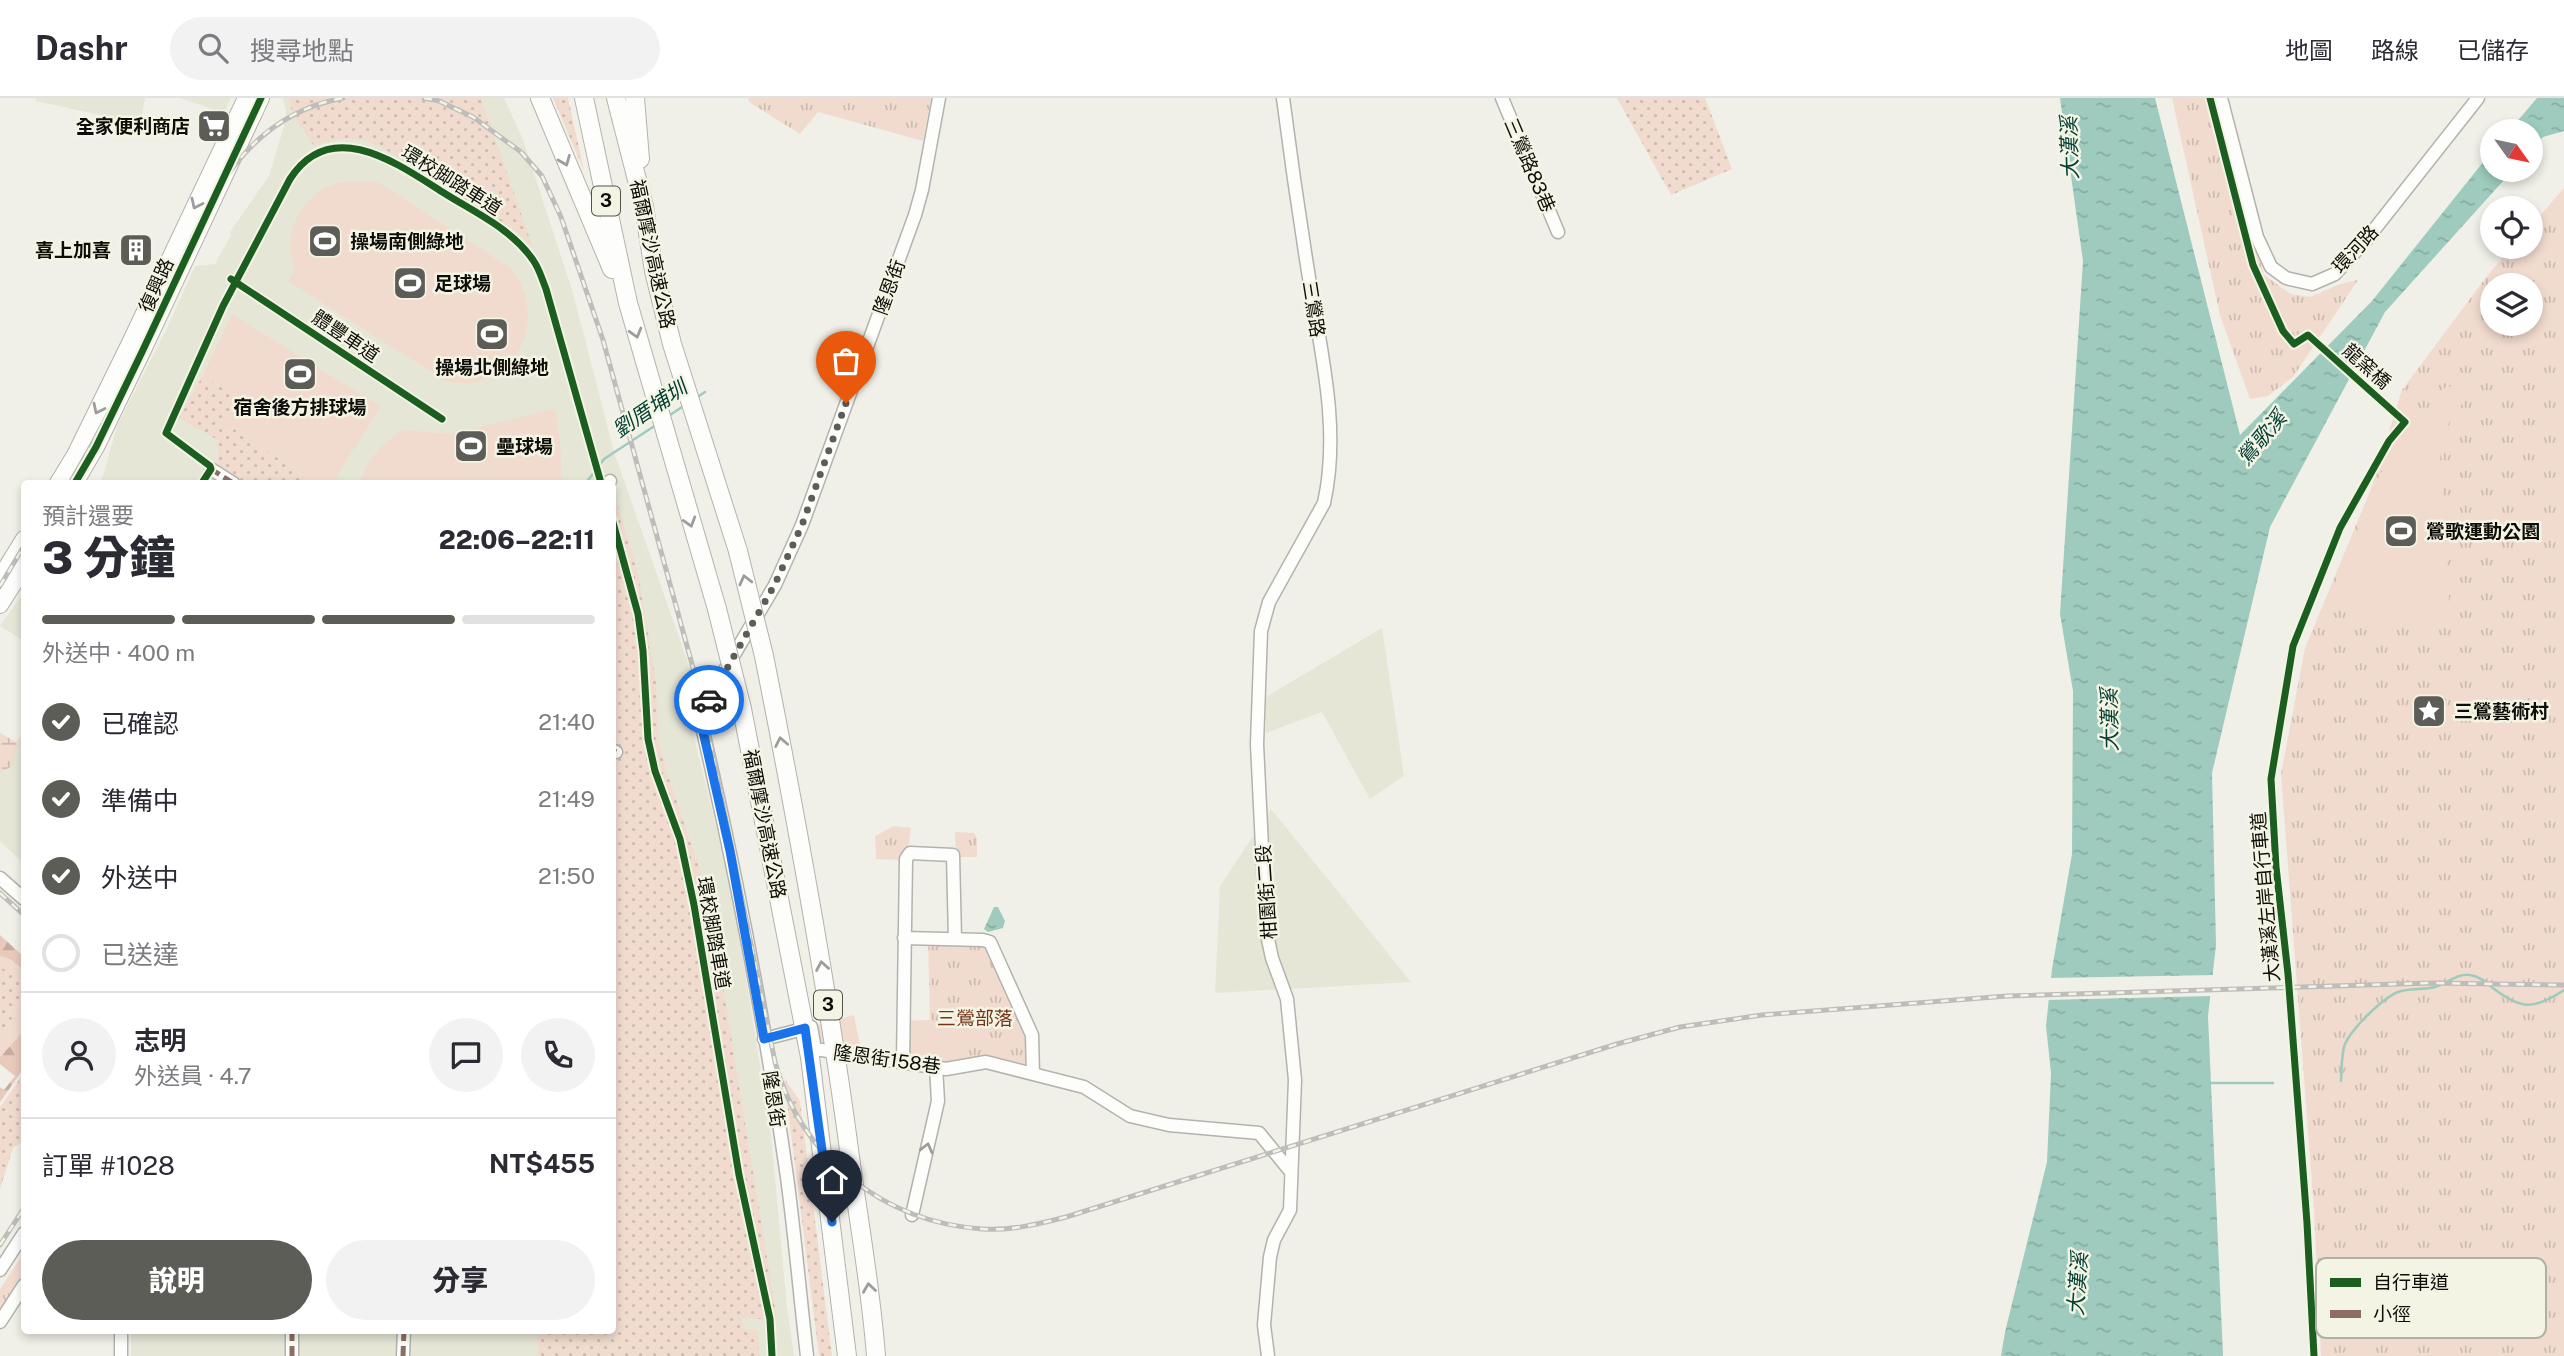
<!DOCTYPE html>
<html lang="zh-TW">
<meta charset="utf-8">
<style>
:root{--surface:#fff;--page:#f2f2f3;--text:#2b2b33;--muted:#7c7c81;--line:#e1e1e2;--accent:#5d5d57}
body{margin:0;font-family:"Public Sans","Noto Sans TC",sans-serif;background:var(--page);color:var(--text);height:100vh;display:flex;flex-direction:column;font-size:26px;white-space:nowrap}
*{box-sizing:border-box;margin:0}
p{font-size:23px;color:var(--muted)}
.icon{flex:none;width:38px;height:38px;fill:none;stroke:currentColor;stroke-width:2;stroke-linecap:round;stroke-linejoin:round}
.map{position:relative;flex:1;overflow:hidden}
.side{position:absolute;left:21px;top:382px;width:595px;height:854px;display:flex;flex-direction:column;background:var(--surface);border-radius:7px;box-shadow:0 4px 10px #0003}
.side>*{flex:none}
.needle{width:46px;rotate:123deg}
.controls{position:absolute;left:2480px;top:21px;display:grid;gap:14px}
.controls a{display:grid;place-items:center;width:63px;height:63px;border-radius:50%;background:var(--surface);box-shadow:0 4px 10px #0003;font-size:35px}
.pin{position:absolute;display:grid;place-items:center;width:60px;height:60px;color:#fff;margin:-72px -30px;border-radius:50% 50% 50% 0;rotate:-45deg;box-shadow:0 0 7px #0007}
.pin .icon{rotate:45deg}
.courier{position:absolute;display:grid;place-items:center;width:70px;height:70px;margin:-35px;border:5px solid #1a73e8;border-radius:50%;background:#fff;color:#222;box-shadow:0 2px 9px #0007}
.headline em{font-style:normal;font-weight:800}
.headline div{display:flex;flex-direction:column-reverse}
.headline{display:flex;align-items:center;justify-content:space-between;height:119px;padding:0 21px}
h1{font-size:46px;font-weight:800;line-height:52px}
.bar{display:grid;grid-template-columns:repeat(4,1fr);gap:10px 7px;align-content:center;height:84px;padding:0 21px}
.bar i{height:9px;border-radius:5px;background:var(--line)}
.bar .current{background:var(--accent)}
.bar p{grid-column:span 4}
.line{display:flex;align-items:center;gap:18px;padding:0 21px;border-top:2px solid var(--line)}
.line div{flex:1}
.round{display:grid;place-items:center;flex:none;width:74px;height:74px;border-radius:37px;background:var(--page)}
ol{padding:0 21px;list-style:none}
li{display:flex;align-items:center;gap:21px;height:77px}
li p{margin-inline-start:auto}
li .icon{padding:7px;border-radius:50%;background:var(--accent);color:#fff;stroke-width:4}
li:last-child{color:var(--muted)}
li i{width:38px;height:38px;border:4px solid var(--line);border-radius:50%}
.primary-button{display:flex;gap:14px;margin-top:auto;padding:14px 21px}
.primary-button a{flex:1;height:80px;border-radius:42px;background:var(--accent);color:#fff;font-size:28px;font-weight:800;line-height:80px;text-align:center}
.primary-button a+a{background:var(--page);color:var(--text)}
header{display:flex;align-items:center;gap:42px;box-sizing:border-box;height:98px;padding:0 35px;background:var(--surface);border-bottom:2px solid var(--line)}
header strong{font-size:33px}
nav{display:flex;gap:38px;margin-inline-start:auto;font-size:24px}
.search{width:490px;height:63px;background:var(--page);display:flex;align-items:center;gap:18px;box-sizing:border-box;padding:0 24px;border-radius:38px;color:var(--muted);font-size:26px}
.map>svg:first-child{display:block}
</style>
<header>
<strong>Dashr</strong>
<div class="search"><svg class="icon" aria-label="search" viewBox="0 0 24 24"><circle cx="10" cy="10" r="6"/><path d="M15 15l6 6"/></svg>搜尋地點</div>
<nav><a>地圖</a><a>路線</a><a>已儲存</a></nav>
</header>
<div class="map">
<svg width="2564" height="1258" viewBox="0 0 2564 1258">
<defs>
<pattern id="grass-dots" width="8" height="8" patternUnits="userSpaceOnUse" patternTransform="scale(1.75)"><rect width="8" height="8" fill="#f1dbcf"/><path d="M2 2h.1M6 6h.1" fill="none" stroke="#cdbbb0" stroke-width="1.8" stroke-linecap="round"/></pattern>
<pattern id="forest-firs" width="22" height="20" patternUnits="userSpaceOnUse" patternTransform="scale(1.75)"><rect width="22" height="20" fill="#e8cabb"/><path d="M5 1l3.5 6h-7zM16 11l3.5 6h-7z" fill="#c6ac9f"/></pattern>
<pattern id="wetland-marsh" width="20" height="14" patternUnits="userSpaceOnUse" patternTransform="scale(1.75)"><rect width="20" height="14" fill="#f1dbcf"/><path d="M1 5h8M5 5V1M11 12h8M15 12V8" fill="none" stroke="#cdbbb0"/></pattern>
<pattern id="park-tufts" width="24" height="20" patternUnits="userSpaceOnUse" patternTransform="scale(1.75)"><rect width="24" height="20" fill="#f1dbcf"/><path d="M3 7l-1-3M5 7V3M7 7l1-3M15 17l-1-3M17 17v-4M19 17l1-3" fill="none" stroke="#cdbbb0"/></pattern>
<pattern id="water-ripples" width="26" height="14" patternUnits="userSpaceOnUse" patternTransform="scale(1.75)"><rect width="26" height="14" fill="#9ecbbd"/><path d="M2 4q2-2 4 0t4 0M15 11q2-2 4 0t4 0" fill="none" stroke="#87ada1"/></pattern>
</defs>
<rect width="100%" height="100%" fill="#f0f0e8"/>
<path fill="#e5e6d6" d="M36,0H145L140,26L36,3Z
M180,0H231L224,15Z
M283,0H504L523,42L573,195L614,354L702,605L690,623L733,797L771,1038L787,1209L794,1258H131V1232H612V385H101L117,328L168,228L195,168L215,166L231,137L230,134L269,78L287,18Z
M24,494V543L0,528Z
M1382,530L1404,678L1370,701L1322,614L1266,635V599Z
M24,634V766L0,743V635L16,644Z
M1271,711L1411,884L1215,895L1220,788Z"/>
<path fill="url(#grass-dots)" d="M288,0H481L533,150L513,131L380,48C357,38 336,39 314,48L293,17Z
M553,0H568L584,73Z
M1617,0H1705L1732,71L1671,97Z
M202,279L243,298L225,325L315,385H244L218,369V342L179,320Z
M613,391L639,480L656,585L658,639L664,665L699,770L718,858L777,1222L742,1220L744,1232H758L759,1258H538V1232H612Z
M0,869C37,884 18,916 0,937Z
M24,975V1043L13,1050L0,1091V1009Z
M784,980L800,1003L832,1258H819Z"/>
<path fill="url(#forest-firs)" d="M0,837L24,859V873L11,862L0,858Z
M24,932V970L0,1004V989L4,992L15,978L0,966V959Z"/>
<path fill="url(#wetland-marsh)" d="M0,635L19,646L14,658V667L0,675Z"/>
<path fill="url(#park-tufts)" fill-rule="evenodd" d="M748,0H931L923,43L818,14L800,36L749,4Z
M2172,0H2216L2264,177L2291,196L2310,199L2340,186L2358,182L2293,279L2268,298L2250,301L2220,217Z
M2564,90V1258H2321L2314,1112L2281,676L2305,550L2371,391L2402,292L2487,178L2512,149H2530L2531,128ZM2492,187H2530V226H2492Z
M894,728L911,730L908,752L902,762L876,761L875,738Z
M955,734L974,735L977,740V759H956Z
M928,840L983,842L1032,937L1033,976L986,964L946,971L903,964V923L930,922Z
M24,1155V1187L0,1224V1191Z"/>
<path fill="#f1dbcf" d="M374,83L385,88L510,170C553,220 513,300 446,283L288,183L294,173C293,164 289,154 290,146C292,119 309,94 335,86C347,82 361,83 374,83Z
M232,216L381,309L332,385H315L225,325L242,298L202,279Z
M2447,287L2466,300L2439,340L2449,501L2420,528L2389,531L2357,517L2333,491L2381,375L2408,344Z
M555,311L560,341L562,385H359C369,360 381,346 403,332L450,336Z
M0,858L11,862L24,874V932L0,959V937C18,916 37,884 0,869Z
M854,917L862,957L815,951L811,929Z
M911,925H960V956L911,957Z"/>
<path fill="url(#water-ripples)" d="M2060,0H2155L2240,337L2372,203L2492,53V72H2513L2385,214L2270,429L2212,675L2216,847L2208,918L2223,1258H2001L2005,1234L2047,1064L2051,975L2046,928L2052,871L2072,756L2073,593L2060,516L2083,163Z
M2537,0H2564V33L2543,39L2531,53L2530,33H2509Z
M994,809H998L1005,823L1003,830L988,834L984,831Z"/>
<path fill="#f0f0e8" d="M2324,246L2356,276L2353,282L2319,252Z
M2216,877L2214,898L2045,902L2048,880Z"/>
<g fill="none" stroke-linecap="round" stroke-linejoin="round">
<path stroke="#9ecbbd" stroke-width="2.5" d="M696,300L705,294
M667,319L685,307
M586,385L604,361L656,327
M2341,983C2342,972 2341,956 2345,946C2352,930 2383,900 2398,894C2409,890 2424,892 2435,889C2447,886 2457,875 2470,877C2479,878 2486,884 2493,890C2521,912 2534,912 2564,892
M2210,985H2273"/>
<g stroke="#b3b3ad" stroke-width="15">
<path id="minor" d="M1502,0L1558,134
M2221,0L2257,139L2271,169L2286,180L2312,186L2335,176L2366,142L2478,0
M211,371L233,385
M609,385L610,383
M612,652L616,654
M0,780L24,801
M904,840L983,842L990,844L1032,937L1033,976
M764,941L811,929L815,951L946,971L986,964L1084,989L1130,1018L1169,1027L1259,1035L1291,1074
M903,964L906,761L910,755L953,757L955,841
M912,1117L938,1003L936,969
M0,1172L24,1135
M0,1224L24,1187
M121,1258V1232
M292,1258V1232
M403,1258L404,1232
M807,1258C800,1198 795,1139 787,1079C765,924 735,769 699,616L775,487L802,427L915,117L922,92L939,0
M1268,1258L1264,1227L1270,1159L1274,1142L1290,1112L1295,982L1287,901L1272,860L1266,832L1257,646L1261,533L1269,504L1324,405C1340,333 1322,258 1310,186C1300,124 1291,62 1283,0"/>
</g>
<g stroke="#b3b3ad" stroke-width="18">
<path id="major" d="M58,385L75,357L129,247L246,0
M75,385L96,349L142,254L261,0
M0,480L24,441
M0,507L24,469"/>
</g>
<g stroke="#b3b3ad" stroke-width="20">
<path id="highway" d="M540,0L612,171
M584,0L628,205L717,511
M616,0L644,109L654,173L672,246L738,453
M635,0L640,61
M764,558C797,724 828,891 850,1059C859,1125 871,1191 876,1258
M742,611L810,959L847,1258"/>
</g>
<use href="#minor" stroke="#fdfdfc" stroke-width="12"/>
<use href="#major" stroke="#fdfdfc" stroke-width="16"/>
<use href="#highway" stroke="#fdfdfc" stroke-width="18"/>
<g stroke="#bdbdbb" stroke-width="5">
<path id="rail" d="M424,0L439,3L473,19L521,54L542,78L561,119L603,242L701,599L775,964C801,1060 884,1124 982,1131C1010,1133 1039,1126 1066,1119L1617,946L1680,929L1762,917L2007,898L2431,885L2564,887
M70,385C101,332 130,276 156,220C199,129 229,21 343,0
M0,488L24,448
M0,795L24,817
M0,1147L24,1110"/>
</g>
<use href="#rail" stroke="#f4f4e5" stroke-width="2.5" stroke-dasharray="8" stroke-linecap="butt"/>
<g stroke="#b3b3ad" stroke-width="20" stroke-linecap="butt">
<path id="highway-bridge" d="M738,453L764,558
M717,511L742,611"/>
</g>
<use href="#highway-bridge" stroke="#fdfdfc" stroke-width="18"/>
<path stroke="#8d6e63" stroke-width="5" stroke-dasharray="10 5" stroke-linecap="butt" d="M211,371L233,385
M612,652L616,654
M292,1258V1232
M403,1258L404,1232"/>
<g stroke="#f4f4e5" stroke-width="11">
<path id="cycleway" d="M2210,0L2253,167L2283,233L2294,246L2308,237L2405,324L2389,343L2340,430L2293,548L2271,681L2276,769L2288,876L2307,1125L2314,1258
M231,181L442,321
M75,385L96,349L142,254L261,0
M202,385L211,371L210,368L166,335L223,208L290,81C331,17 398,66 444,95C474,114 512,131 533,162C539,170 542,181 546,191L601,385
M612,421L638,516L643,553L648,641L655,673L680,741L694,807L739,1077L770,1221L772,1258"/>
</g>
<use href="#cycleway" stroke="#1b5e20" stroke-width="7"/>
</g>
<defs><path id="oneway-chevron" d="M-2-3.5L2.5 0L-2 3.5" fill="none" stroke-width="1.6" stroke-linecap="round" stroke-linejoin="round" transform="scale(1.75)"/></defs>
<g stroke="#9d9d9b">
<use href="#oneway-chevron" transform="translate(565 63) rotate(68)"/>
<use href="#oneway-chevron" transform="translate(196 106) rotate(115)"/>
<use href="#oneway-chevron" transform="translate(636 235) rotate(74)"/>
<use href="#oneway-chevron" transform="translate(98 311) rotate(116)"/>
<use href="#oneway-chevron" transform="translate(690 424) rotate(73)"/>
<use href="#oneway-chevron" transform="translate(745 482) rotate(-104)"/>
<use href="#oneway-chevron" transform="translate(781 644) rotate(-101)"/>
<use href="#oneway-chevron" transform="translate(822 868) rotate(-100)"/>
<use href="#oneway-chevron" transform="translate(927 1050) rotate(-76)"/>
<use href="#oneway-chevron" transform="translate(869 1190) rotate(-98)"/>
</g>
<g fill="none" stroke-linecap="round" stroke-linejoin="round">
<path stroke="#5d5d57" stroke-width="7" stroke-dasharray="0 12.6" d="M709,602L775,486L802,427L846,305"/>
<path stroke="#1a73e8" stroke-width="9" d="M709,602L699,616L730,753L764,941L805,930L832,1124"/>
</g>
<defs>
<g id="supermarket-square" transform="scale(1.75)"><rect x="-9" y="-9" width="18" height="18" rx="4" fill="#5d5d57" stroke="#f4f4e5"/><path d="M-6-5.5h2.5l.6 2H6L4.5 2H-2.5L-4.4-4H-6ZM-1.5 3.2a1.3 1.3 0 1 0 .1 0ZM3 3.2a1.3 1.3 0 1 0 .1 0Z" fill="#fff"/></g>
<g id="stadium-square" transform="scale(1.75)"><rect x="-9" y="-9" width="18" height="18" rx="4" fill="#5d5d57" stroke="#f4f4e5"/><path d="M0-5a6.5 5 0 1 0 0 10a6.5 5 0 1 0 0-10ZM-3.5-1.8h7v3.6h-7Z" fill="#fff"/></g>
<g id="building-square" transform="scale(1.75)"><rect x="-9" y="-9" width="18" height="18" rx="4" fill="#5d5d57" stroke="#f4f4e5"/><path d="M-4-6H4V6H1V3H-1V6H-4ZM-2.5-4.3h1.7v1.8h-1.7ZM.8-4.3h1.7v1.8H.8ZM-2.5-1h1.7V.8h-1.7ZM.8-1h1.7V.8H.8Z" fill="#fff"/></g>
<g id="sight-square" transform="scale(1.75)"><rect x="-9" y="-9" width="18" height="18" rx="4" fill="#5d5d57" stroke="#f4f4e5"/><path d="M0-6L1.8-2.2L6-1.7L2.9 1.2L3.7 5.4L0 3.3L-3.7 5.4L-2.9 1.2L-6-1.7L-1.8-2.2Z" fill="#fff"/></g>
</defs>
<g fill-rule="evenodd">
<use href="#supermarket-square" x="214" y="28"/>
<use href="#stadium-square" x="325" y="143"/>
<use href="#building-square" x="136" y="152"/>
<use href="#stadium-square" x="410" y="185"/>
<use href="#stadium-square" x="492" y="236"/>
<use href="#stadium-square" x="300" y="276"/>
<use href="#stadium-square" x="471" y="348"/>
<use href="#stadium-square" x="2401" y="433"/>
<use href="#sight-square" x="2429" y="613"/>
</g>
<g text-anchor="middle" stroke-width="5" stroke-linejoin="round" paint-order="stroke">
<g fill="#f4f4e5" stroke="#53534b" stroke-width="2">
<rect x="592" y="88.5" width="28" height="29" rx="5"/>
<rect x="814" y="892.5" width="28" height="29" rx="5"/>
</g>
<g font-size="18" font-weight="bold" fill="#0e0e09">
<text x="606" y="109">3</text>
<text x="828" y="913">3</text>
</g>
<g font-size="19" font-weight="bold" fill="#0e0e09" stroke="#f4f4e5" text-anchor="start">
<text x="190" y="35" text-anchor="end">全家便利商店</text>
<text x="350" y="150">操場南側綠地</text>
<text x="111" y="159" text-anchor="end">喜上加喜</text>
<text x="434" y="192">足球場</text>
<text x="492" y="276" text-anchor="middle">操場北側綠地</text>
<text x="300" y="316" text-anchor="middle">宿舍後方排球場</text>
<text x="496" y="355">壘球場</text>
<text x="2426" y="440">鶯歌運動公園</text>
<text x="2454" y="620">三鶯藝術村</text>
</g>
<g font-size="19" fill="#0e0e09" stroke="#f4f4e5">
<text transform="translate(1530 67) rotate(67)" y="7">三鶯路83巷</text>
<text transform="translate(452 82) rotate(32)" y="7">環校脚踏車道</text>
<text transform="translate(2355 151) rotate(-47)" y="7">環河路</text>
<text transform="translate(653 156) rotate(78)" y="7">福爾摩沙高速公路</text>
<text transform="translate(156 187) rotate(-66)" y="7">復興路</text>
<text transform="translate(889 189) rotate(-70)" y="7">隆恩街</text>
<text transform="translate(1314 211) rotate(81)" y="7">三鶯路</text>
<text transform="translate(346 238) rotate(34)" y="7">體豐車道</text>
<text transform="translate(2367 268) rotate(42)" y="7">龍窯橋</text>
<text transform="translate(765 726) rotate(79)" y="7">福爾摩沙高速公路</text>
<text transform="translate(1266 794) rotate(-94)" y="7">柑園街二段</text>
<text transform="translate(2265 799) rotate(-95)" y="7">大漢溪左岸自行車道</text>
<text transform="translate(714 835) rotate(80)" y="7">環校脚踏車道</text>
<text transform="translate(887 961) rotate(8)" y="7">隆恩街158巷</text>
<text transform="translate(774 1001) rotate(81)" y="7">隆恩街</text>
</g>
<g font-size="19" fill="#753419" stroke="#f4f4e5">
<text x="975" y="927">三鶯部落</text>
</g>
<g font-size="21" font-style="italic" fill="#043f34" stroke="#f4f4e5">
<text transform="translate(2070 50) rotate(-92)" y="7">大漢溪</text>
<text transform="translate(650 311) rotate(-34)" y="7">劉厝埔圳</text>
<text transform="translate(2262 340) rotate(-50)" y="7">鶯歌溪</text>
<text transform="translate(2110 622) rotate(-91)" y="7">大漢溪</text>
<text transform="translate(2078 1186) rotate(-86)" y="7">大漢溪</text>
</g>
</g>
<rect x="2316" y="1160" width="230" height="80" rx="10" fill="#f4f4e5" stroke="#afafa3" stroke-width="2"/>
<rect x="2330" y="1180" width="31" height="9" fill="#1b5e20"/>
<rect x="2330" y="1212" width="31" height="8" fill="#8d6e63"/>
<g font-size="19" fill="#0e0e09">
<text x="2373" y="1191">自行車道</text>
<text x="2373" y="1223">小徑</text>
</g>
</svg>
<div class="controls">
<a><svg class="needle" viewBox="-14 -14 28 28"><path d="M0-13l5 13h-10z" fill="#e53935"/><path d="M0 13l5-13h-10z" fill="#7c7c81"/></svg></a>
<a><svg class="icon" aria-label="locate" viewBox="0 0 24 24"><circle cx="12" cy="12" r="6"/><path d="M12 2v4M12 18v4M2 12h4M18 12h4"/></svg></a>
<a><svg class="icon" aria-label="layers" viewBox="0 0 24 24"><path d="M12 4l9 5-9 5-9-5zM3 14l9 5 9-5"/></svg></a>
</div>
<div class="pin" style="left:846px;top:305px;background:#ea580c"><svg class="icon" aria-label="bag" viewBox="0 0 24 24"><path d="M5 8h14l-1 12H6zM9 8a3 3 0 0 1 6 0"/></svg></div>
<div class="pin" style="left:832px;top:1124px;background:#1f2937"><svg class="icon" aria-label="home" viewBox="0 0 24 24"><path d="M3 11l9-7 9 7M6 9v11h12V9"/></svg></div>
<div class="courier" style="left:709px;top:602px"><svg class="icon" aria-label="car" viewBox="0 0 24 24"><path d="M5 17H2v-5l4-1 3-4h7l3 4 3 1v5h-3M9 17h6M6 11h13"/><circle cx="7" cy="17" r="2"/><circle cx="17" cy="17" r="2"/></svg></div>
<section class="side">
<div class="headline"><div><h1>3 分鐘</h1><p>預計還要</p></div><em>22:06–22:11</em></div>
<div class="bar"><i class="current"></i><i class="current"></i><i class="current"></i><i></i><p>外送中 · 400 m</p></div>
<ol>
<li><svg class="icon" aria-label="check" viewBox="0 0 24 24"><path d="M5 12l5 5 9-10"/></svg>已確認<p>21:40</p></li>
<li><svg class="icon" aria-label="check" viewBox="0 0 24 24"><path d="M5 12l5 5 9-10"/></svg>準備中<p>21:49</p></li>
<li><svg class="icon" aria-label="check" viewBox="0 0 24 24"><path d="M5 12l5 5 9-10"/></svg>外送中<p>21:50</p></li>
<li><i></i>已送達</li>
</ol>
<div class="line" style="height:126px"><a class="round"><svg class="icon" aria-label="person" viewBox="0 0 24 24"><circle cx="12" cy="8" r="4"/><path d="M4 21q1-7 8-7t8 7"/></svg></a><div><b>志明</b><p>外送員 · 4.7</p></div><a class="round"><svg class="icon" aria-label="chat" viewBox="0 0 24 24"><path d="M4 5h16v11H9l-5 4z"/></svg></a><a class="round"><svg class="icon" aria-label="phone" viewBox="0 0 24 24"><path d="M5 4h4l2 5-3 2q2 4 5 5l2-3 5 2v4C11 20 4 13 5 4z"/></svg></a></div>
<div class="line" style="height:91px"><div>訂單 #1028</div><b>NT$455</b></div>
<div class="primary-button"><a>說明</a><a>分享</a></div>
</section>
</div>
